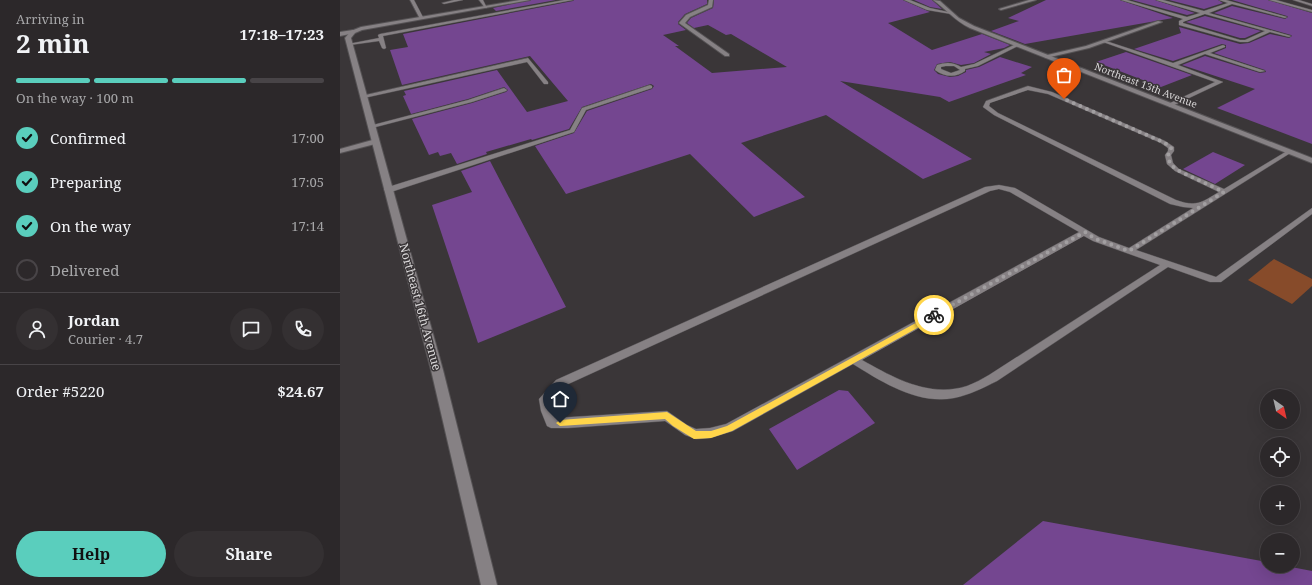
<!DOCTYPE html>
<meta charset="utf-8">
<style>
:root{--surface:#2c282a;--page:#343032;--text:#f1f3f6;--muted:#a6a6a8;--line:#484447;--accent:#5acebd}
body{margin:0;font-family:"Noto Serif",serif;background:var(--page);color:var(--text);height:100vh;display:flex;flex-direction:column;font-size:15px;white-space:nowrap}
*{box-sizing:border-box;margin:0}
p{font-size:13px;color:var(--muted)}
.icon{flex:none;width:22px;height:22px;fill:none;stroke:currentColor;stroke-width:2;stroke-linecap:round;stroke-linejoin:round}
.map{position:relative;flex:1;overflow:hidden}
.panel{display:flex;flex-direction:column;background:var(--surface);width:340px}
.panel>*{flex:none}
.needle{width:26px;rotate:146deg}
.controls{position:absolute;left:920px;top:389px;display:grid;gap:8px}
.controls a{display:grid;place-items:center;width:40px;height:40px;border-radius:50%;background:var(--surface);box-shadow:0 4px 16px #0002,0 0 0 1px var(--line);font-size:20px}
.pin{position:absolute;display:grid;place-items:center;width:34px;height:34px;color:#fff;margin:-41px -17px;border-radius:50% 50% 50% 0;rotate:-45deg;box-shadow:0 0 4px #0007}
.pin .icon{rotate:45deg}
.courier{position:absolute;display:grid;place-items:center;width:40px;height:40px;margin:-20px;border:3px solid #ffd54a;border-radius:50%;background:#fff;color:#222;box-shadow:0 1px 5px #0007}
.headline em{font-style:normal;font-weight:700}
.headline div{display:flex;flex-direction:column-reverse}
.headline{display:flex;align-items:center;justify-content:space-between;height:68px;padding:0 16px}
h1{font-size:26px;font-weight:700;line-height:30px}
.bar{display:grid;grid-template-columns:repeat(4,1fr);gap:6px 4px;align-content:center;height:48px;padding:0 16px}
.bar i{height:5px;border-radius:3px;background:var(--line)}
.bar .selected{background:var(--accent)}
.bar p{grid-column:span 4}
.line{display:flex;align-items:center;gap:10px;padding:0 16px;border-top:1px solid var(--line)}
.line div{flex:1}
.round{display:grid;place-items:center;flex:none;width:42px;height:42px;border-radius:21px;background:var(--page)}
ol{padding:0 16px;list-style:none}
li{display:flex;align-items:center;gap:12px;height:44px}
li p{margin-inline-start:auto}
li .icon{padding:4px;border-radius:50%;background:var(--accent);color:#111;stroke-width:4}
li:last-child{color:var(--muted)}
li i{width:22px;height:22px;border:2px solid var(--line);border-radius:50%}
.cta{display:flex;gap:8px;margin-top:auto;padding:8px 16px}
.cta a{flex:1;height:46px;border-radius:24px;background:var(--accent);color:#111;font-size:16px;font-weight:700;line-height:46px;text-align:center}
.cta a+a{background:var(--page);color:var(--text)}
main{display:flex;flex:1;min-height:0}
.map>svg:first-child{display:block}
</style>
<main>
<section class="panel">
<div class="headline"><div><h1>2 min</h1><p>Arriving in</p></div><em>17:18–17:23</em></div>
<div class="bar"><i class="selected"></i><i class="selected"></i><i class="selected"></i><i></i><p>On the way · 100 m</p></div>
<ol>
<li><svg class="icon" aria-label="check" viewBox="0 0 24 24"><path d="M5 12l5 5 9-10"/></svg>Confirmed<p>17:00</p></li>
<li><svg class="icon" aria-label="check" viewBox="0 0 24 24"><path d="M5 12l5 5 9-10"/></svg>Preparing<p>17:05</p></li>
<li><svg class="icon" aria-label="check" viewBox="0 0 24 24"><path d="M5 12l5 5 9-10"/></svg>On the way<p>17:14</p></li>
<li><i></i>Delivered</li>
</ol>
<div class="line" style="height:72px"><a class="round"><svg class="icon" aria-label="person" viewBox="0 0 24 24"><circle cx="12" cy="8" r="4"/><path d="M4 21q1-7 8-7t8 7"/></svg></a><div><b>Jordan</b><p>Courier · 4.7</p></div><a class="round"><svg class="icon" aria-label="chat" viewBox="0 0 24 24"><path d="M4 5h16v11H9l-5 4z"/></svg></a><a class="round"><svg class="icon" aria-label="phone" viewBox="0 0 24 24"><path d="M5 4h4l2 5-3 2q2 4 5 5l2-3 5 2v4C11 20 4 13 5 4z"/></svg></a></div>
<div class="line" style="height:52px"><div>Order #5220</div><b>$24.67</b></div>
<div class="cta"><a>Help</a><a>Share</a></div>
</section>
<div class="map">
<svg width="972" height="585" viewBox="0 0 972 585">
<rect width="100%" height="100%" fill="#3a3638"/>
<path fill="#874b2a" d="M934,259L972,279V286L952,304L908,280Z"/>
<path fill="#744690" d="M191,0H216L156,11L153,8Z
M234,0H367V4L345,14L338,22V24L346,30L323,35L339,46H335L372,73L447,67L391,34L386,35L368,25L354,28L347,23L351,18L373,8L374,0H563L590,12L548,23L592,50L642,34L670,45L664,48L644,52L651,54L634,63L621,65L610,62L597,64L594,70L598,74L610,77L618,76L626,72V70L639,67L660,57L692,67L681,73L686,75L609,102L600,97L500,81L632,159L583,179L486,115L401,143L465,197L414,217L350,154L226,194L195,146L234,133L247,111L312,89L314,86L311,84L242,107L229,129L192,140L191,139L146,152L147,154L117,164L111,153L100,156L98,152L89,155L72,119L132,103L166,92L168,90L164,87L128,99L71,114L63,96L66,95L64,91L157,70L187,112L228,101L190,56L62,85L50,50L68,47L63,34L233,1Z
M574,0H592L602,9L590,7Z
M706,0H780L833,18L685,44L651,31L679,21L668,18Z
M792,0H815L855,13L847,15Z
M829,0H878L883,3L864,9Z
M892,0H928L972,13V144L877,108L915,89L842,65L865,56L920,73L926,72L925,70L874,53L886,48V45L882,44L833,61L794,49L841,33L839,27L900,44L909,43L930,34L949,38L952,36L951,35L874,13L892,6L945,19L948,17L947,16Z
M865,16L921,31L905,38H900L846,22Z
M786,52L852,75L821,87L756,62Z
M873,152L905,165L875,184L843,169Z
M150,161L226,307L138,343L92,205L132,192L121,171Z
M499,390L508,391L535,423L457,470L429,429Z
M703,521L927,562V566H946L972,571V585H623Z"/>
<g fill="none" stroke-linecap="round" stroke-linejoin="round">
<g stroke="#555254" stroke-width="1">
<path id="service" d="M70,0H74L84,19H80Z
M114,0H123L104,4L102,3Z
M139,0H143L147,8H145Z
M224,0H233L43,36L46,48L44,49L42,48L39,41L10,45L8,44L39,38L38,35L40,34Z
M564,0H570L590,8L613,13L611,14L587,10Z
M781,0H787L847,17L860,13L816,0H823L864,11L888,3L879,0H886L947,17L945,18L892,4L869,13L951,36L949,37L930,32L908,42H900L839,25V21L843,19ZM865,14L925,31L905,40H900L843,23V22Z
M929,0H936L972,10V12Z
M953,0H959L972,4V6Z
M763,40L833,63L883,45L885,46V47L870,53L925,71L920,72L865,54L838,65L883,82L830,107L827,105L828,104L875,82L763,42Z
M676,44L680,45L638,66L625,69V71C616,78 604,77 595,70L597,65C606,62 613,62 621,67L634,64ZM606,66H614L620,70L611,73L601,69V67Z
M188,58L208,82V84H204L187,62L24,98L21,96Z
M310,85L312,86V88L246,110L234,132L51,192H48L44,190L45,188L230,130L242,108Z
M688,86L712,92L825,141L834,147V151L831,155L833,163L839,169L884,189L947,151L949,150L952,152L796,250L876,277L972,208V214L881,282H870L828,267L657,381C643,388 629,395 614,398C578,405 542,382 513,364L393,431L370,438L356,439L345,435L325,421L228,428H211L207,426L201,411L199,399L216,380L645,187L659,185L675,188L759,237L789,248L853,208L843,207L830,204L654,115L643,107L646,101ZM688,90L708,94L821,143L828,148V151L825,155L827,164L835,171L879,192C861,203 856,207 836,200L658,113L649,106L650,103ZM659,189L670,192L739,232L386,424L370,428L356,429L347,425L327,411L215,418L210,400L224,386L650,191ZM744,236L753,241L820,265L649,375C642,379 635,383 627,386C589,398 554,378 522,360Z
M164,88L167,90L166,91L132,102L32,128L29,126L128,100Z"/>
</g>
<g stroke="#555254" stroke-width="2">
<path id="minor" d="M369,0H373L372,7L350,17L345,23L389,54V56H385L339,23L346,15L368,5Z
M689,0H696L661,10L659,9Z
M818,21L822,22L749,48L706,58L703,56L746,46Z
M13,30L15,31V33L0,36V32Z
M36,139H39V143L0,153V149Z"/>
</g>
<g stroke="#555254" stroke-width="2">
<path id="tertiary" d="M180,0H190L22,30L15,33L11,38L103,370L157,585H141L91,370L5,38L11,31L21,27Z
M593,0L600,1L619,18L634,26L972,158V163L630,28C615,21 606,9 593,0Z"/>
</g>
<use href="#service" fill="#868184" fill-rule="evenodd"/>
<use href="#minor" fill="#868184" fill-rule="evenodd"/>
<use href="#tertiary" fill="#868184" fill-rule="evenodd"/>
</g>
<path fill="#ffd54a" d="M594,313L597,314V317L392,431L371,438L354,439L333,426L325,419L220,426L216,423L220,420L327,412L356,431H371L387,426Z"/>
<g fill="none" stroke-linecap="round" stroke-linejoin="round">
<path stroke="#a29fa1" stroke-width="4" stroke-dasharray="0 7.2" d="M594,315L745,232L756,239L789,251L884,192L837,170L830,164L828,155L831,151V147L823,142L724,99"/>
</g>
<g text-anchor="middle" stroke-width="3" stroke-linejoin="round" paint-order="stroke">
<g font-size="10" fill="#dad8d9" stroke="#3a3638">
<text transform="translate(806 85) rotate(21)" y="4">Northeast 13th Avenue</text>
</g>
<g font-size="12" fill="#dad8d9" stroke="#3a3638">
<text transform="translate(80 307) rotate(75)" y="4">Northeast 16th Avenue</text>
</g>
</g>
</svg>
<div class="controls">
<a><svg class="needle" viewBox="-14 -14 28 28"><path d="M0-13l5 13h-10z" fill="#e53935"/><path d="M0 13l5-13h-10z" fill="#a6a6a8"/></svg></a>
<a><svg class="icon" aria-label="locate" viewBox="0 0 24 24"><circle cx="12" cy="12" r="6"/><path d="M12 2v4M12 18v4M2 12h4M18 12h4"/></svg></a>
<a>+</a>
<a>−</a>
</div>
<div class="pin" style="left:724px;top:99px;background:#ea580c"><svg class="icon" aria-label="bag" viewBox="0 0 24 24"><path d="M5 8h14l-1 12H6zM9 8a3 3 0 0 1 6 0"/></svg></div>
<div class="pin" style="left:220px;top:423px;background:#1f2937"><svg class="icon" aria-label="home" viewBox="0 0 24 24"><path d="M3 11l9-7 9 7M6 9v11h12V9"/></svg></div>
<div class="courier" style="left:594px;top:315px"><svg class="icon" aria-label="bike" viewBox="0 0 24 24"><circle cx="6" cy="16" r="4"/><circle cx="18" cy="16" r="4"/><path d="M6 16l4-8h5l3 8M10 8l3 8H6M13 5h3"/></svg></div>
</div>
</main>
